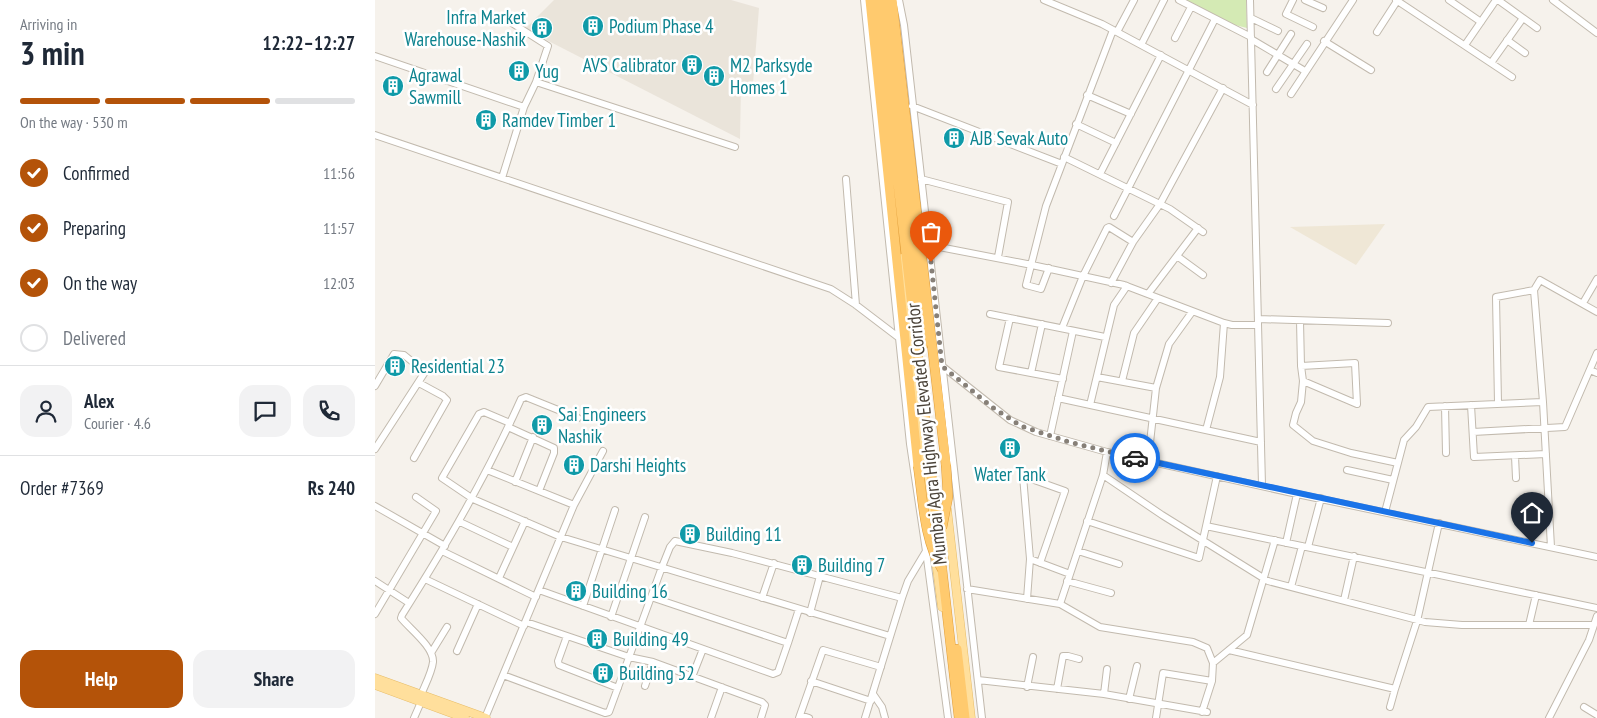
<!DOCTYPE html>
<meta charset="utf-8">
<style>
:root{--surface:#fff;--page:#f2f2f3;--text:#1f2937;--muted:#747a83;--line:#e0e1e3;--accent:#b45309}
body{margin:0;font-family:"PT Sans Narrow",sans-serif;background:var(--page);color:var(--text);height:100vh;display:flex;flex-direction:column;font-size:19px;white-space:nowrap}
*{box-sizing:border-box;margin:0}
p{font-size:16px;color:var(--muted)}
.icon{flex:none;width:28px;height:28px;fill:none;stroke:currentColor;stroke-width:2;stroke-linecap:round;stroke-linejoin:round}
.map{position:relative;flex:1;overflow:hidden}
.drawer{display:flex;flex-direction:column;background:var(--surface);width:375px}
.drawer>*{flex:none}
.pin{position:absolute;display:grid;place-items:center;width:42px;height:42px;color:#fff;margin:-51px -21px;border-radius:50% 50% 50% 0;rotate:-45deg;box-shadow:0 0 5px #0007}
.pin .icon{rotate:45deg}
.courier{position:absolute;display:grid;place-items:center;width:50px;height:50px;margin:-25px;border:4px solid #1a73e8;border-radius:50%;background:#fff;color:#222;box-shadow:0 1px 6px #0007}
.summary em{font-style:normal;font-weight:600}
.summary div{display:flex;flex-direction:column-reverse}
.summary{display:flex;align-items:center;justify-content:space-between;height:85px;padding:0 20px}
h1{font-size:32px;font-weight:600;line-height:38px}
.bar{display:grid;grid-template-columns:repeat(4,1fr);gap:8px 5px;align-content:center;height:60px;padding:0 20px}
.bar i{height:6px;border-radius:4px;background:var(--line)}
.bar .on{background:var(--accent)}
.bar p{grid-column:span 4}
.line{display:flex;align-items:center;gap:12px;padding:0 20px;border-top:1px solid var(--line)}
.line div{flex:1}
.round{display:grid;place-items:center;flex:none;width:52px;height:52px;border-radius:15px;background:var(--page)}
ol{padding:0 20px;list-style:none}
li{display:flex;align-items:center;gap:15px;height:55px}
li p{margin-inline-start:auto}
li .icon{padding:5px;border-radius:50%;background:var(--accent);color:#fff;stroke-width:4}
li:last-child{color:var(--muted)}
li i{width:28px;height:28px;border:2px solid var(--line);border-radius:50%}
.primary-button{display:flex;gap:10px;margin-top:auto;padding:10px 20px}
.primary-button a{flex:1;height:58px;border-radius:15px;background:var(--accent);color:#fff;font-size:20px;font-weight:600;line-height:58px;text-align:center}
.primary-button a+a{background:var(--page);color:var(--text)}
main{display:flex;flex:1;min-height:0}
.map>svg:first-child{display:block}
</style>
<main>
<section class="drawer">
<div class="summary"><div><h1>3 min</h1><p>Arriving in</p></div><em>12:22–12:27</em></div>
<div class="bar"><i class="on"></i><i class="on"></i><i class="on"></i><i></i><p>On the way · 530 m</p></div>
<ol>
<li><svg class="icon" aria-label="check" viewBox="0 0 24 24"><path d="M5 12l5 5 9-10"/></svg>Confirmed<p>11:56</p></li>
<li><svg class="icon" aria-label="check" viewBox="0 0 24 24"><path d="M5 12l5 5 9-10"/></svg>Preparing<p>11:57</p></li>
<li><svg class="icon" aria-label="check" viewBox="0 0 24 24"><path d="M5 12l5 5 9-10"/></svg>On the way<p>12:03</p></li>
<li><i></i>Delivered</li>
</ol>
<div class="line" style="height:90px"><a class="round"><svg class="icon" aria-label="person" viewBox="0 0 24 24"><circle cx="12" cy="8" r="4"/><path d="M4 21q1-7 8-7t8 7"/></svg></a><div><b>Alex</b><p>Courier · 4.6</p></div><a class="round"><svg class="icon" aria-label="chat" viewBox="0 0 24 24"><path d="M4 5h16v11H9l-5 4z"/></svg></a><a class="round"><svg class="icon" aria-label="phone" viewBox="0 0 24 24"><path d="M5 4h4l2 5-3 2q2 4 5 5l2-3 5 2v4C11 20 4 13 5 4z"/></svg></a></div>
<div class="line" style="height:65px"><div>Order #7369</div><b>Rs 240</b></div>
<div class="primary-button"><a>Help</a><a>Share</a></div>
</section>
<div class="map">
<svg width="1222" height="718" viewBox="0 0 1222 718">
<rect width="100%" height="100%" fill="#f6f2ec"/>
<path fill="#eae4da" d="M179,0H356L384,8L378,84L366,85L365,139L150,29Z"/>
<path fill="#efe7d6" d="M1010,224L981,265L915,227Z"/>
<path fill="#d4eab4" d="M809,0H871L872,28L860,25Z"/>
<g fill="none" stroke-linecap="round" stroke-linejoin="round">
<g stroke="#c2baae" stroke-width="8">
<path id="minor" d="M489,0L535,444L551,551L573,718
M524,0L529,25L607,718
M669,0L727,24L878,105
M804,0L876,37
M875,0L887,485
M918,0L911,14L938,27
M930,0L948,8
M1021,0L1137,77
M1074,0L1106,22
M1123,0L1162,28
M1178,0L1222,33
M876,18L903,31
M742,32L759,0
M1002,32L1022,1
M800,38L816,7
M876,39L930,71
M1132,40L1150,53
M949,41L996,70
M766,45L789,0
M1090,45L1121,0
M0,56L149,107
M1116,63L1148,18
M892,72L916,34
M161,82L360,147
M901,89L932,44
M916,94L978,0
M712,95L756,114
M537,106L687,164
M701,124L741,143
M0,135L456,289L481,305L523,337
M689,157L795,209L828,232
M725,174L786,55
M127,178L149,107L161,82L173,46L129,18
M471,179L481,305
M546,179L633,202L623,257
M739,216L840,19
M554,245L657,265L749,285L849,323L857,325H883
M802,256L828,275
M674,268L666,289L651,285L671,206L738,30
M736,283L758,242L785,204L848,88
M773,294L823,228
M1208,303L1222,279
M615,314L730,337
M635,318L624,367L656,373
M883,319L1013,323
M925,321L926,366L928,381L926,402L921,413L918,425L938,441L976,453L1023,463
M667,324L656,373L688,379
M687,328L708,276L732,228L734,227L758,242
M567,366L635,420L661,432L732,452L922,494L1222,557
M926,366L980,363L982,404L928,381
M1215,370L1222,373
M722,377L781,388
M747,381L759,333L783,298
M0,386L19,354L29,355L50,372L0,449
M683,398L886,442
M1123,403L1121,297L1159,290
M715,405L739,305L752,286
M1096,405L1099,457L1171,454
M1070,406L1071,453
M135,423L109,412L104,414L67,478L98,499L186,537L515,636
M133,427L179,448V453L164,491
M831,430L845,377L849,323
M1098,432L1190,427L1222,353
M675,436L698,331
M1140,456L1141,478
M39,458L72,400L68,396L44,383
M773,461L781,388L794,344L817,312
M112,470L199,505
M972,470L1018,480
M728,475L787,515L893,581L1050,622L1087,625H1219
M140,482L158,437
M0,506L70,546
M1010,512L1029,440L1041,427L1053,407L1168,402
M712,521L824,558L842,476
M85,522L138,547
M831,526L1222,608
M911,543L922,494
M933,547L946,498
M1176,547L1168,402L1159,290L1165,280L1222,312
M67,551L161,597
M703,551L744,564
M665,563L690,491L648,476L655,559L695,574
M124,578L150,521
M50,579L149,626
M0,581L34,603
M692,581L736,593
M916,587L927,546
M592,589L685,604L728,475L732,452
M164,590L398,674L403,672L413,643
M276,597L413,643L424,609
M387,598L399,563
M652,599L655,559
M969,600L979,556
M685,604L725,627L818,642L832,648L838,663L837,681L827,712
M208,606L240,510
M435,613L445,576
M0,614L61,511L41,497
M236,617L270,517
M151,622L254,657L278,662L387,702L390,705L386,718
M1154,625L1161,595
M192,636L183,661L184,665L243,688
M854,650L1020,689L1042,621L1064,523
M82,651L103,604
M56,653L72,627
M838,663L872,635L900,540
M128,675L230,713L234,712L287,567L295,547L300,541L357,553L527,598
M317,677L328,649
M603,680L729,694L832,712
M436,681L496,701
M270,686L278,662
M652,687L658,657
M682,689L688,656H693L704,659
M498,694L507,707L510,718
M729,694L732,669
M46,695C50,685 57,672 58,662C59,647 35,629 26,618L27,615C72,544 111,477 146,399L151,397L203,418
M754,699L762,666
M1015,707L1020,689
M1209,707L1222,715
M425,715L434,718
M39,718L46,702
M110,718L199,505L228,451
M336,718L347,687
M424,718L448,650L506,667
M490,718L527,598L533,581L551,551
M781,718L788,673L837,681
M1174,718L1214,640L1222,616"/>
</g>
<g stroke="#e7bd69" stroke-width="9">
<path id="major" d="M527,258L559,545
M572,509L596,718
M561,561L567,607
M0,678L111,718
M0,685L90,718"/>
</g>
<g stroke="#e19e3a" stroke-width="10">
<path id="highway" d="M495,0L543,466
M502,0L584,718
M510,0L548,345
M517,0L571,465
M582,649L590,718"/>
</g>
<use href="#minor" stroke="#fff" stroke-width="6"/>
<use href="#major" stroke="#ffdf9c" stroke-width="8"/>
<use href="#highway" stroke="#ffca6e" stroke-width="9"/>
<g stroke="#e19e3a" stroke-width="10" stroke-linecap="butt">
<path id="highway-bridge" d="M543,466C548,499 549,541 567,569
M567,528L573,497L571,465"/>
</g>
<use href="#highway-bridge" stroke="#ffca6e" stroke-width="9"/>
</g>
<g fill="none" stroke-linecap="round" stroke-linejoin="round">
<path stroke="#878078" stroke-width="5" stroke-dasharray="0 9" d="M556,262L567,366L617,407L646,426L694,442L760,458"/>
<path stroke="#1a73e8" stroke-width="6" d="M760,458L1157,543"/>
</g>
<defs>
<g id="building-disc" transform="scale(1.125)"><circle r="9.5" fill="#0f9aa8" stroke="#fff"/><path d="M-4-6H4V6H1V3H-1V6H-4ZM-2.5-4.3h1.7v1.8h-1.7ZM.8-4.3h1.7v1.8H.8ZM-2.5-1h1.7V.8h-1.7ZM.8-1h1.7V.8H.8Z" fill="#fff"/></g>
</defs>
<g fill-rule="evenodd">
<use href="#building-disc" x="218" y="26"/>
<use href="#building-disc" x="167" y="28"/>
<use href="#building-disc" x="317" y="65"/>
<use href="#building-disc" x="144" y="71"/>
<use href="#building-disc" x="339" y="76"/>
<use href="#building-disc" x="18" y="86"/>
<use href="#building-disc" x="111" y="120"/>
<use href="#building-disc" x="579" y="138"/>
<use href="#building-disc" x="20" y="366"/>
<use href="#building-disc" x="167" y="425"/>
<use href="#building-disc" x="635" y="448"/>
<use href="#building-disc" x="199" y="465"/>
<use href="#building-disc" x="315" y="534"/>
<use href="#building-disc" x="427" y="565"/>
<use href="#building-disc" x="201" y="591"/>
<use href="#building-disc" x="222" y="639"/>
<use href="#building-disc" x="228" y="673"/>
</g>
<g text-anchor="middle" stroke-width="5" stroke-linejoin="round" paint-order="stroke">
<g font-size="19" fill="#0d838f" stroke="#fff" text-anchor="start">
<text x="151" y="24" text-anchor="end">Infra Market<tspan x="151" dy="22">Warehouse-Nashik</tspan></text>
<text x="234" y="33">Podium Phase 4</text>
<text x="301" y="72" text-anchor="end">AVS Calibrator</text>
<text x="355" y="72">M2 Parksyde<tspan x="355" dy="22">Homes 1</tspan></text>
<text x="160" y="78">Yug</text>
<text x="34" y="82">Agrawal<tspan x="34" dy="22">Sawmill</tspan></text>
<text x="127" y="127">Ramdev Timber 1</text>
<text x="595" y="145">AJB Sevak Auto</text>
<text x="36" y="373">Residential 23</text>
<text x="183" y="421">Sai Engineers<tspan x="183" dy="22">Nashik</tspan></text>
<text x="215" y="472">Darshi Heights</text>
<text x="635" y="481" text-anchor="middle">Water Tank</text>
<text x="331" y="541">Building 11</text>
<text x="443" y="572">Building 7</text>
<text x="217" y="598">Building 16</text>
<text x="238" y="646">Building 49</text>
<text x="244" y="680">Building 52</text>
</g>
<g font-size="19" fill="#4b4339" stroke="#fff">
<text transform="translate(551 434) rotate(-96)" y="7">Mumbai Agra Highway Elevated Corridor</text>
</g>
</g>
</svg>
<div class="pin" style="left:556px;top:262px;background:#ea580c"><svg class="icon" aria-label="bag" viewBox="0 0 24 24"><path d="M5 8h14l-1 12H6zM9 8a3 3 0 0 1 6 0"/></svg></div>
<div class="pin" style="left:1157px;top:543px;background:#1f2937"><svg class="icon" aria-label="home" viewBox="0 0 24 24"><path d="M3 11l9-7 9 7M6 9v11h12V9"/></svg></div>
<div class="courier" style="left:760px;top:458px"><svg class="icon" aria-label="car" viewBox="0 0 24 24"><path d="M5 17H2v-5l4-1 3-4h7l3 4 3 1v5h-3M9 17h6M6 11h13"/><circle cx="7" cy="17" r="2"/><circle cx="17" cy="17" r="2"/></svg></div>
</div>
</main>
